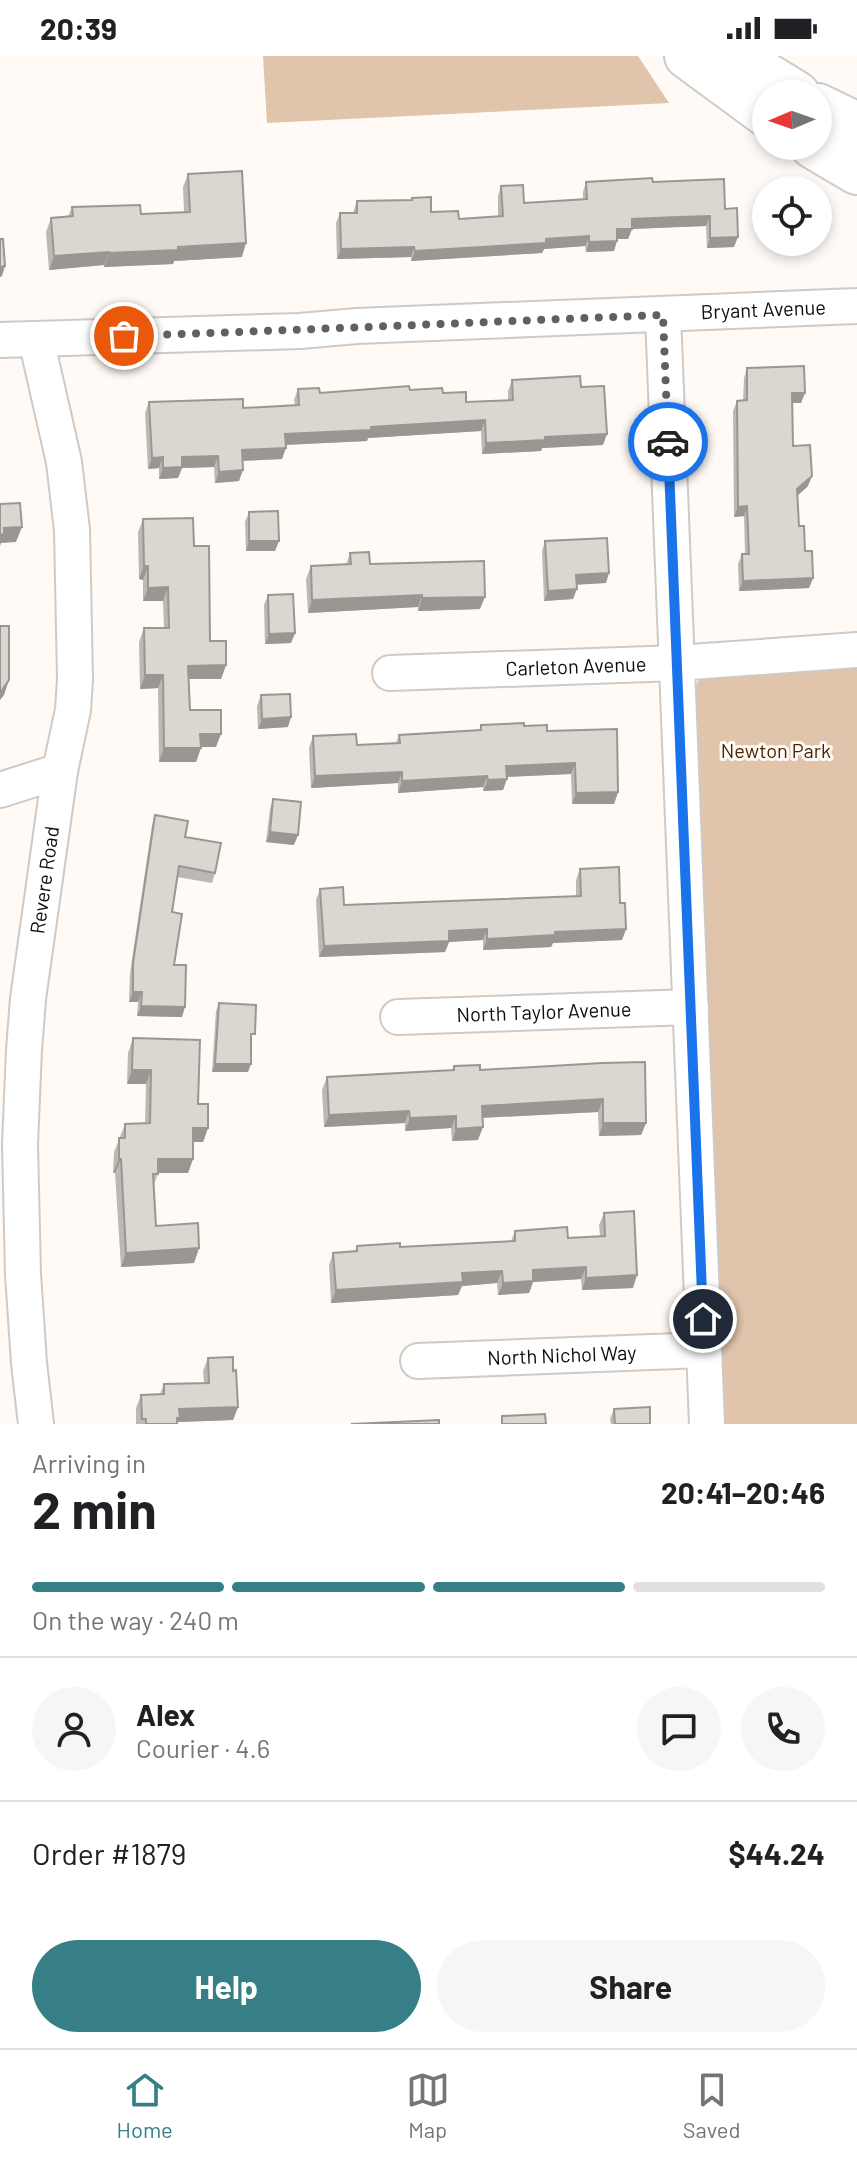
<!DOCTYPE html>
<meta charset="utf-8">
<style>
:root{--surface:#fff;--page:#f6f6f6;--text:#202124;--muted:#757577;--line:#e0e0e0;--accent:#377f86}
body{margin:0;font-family:Barlow,sans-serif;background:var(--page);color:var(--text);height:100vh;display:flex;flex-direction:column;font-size:30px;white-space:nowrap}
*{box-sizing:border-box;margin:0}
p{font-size:26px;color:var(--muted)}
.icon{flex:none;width:44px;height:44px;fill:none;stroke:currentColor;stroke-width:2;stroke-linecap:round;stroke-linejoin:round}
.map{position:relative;height:1368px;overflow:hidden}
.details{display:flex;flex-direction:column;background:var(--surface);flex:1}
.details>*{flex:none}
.needle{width:52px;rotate:268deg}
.buttons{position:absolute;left:752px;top:24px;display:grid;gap:16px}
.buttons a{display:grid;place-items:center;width:80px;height:80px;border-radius:50%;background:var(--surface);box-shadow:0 4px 12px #0003;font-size:40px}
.pin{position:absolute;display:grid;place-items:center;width:68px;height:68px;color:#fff;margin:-34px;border:4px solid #fff;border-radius:50%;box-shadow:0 2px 8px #0007}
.courier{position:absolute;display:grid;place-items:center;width:80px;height:80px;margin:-40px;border:6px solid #1a73e8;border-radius:50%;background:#fff;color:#222;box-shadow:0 2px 10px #0007}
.overview em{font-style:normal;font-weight:700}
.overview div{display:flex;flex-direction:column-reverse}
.overview{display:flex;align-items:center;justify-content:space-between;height:136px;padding:0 32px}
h1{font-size:52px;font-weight:700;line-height:60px}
.bar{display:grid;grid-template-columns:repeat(4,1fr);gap:12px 8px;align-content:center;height:96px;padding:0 32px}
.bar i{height:10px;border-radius:6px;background:var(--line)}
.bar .selected{background:var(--accent)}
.bar p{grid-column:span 4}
.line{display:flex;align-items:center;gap:20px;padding:0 32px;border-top:2px solid var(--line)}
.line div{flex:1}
.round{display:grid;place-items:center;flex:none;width:84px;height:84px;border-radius:42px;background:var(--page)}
.action{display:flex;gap:16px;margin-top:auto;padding:16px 32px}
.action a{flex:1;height:92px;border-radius:48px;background:var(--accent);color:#fff;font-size:32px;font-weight:700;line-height:92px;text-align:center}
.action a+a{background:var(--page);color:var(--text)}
.status{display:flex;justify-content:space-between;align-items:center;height:56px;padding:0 40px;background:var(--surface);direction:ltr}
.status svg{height:22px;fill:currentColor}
.tabs{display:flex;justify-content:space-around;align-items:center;height:112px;border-top:2px solid var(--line);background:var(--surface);font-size:22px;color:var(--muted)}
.tabs a{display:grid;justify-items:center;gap:4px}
.tabs .selected{color:var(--accent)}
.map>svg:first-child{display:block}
</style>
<div class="status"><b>20:39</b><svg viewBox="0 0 49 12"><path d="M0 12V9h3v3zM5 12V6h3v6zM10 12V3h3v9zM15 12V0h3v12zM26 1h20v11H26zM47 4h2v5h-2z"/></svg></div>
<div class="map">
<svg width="857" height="1368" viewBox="0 0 857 1368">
<rect width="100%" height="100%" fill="#fffaf6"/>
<path fill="#e0c4ab" d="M263,0H638L669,47L267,67Z
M857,605V1368H723L694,641L697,627L703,620Z"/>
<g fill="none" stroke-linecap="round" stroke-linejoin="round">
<g stroke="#cfcac5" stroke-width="38">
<g id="minor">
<path d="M663,259L707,1368"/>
<path id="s1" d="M0,284L300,275L357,270L857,250"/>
<path id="s2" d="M390,617L677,607L857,594"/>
<path d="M0,734L60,715"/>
<path id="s3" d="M398,961L691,951"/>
<path id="s4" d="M418,1305L704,1294"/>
<path id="s5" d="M36,1368L29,1307L23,1218L20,1088L24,994L28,943L60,715L73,654L75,624L72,474L64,406L36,283"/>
</g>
</g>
<g stroke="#cfcac5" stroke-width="48">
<path id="major" d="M687,0L766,58
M735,0L797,38
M818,50L857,69
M813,90L857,116"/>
</g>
<use href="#minor" stroke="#fff" stroke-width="34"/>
<use href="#major" stroke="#fff" stroke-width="44"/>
</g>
<path fill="#bdb8b4" d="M188,118L242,201L174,205L173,208L104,211V209L49,214L46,176L51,162L68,161L72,151L141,158L184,156L183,131Z
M586,126H653L725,153L734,191L707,192L706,170L674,171L632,173L628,183H617L614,195L586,196L585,190L544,193L542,197L411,205V201L337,203L336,167L340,157H353L357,145L431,156L459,163L498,161V140L501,130L524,147L583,144V136Z
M747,312L801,347H792L793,390L808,430L798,439L799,470L813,522L809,532L739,535L738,508L742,498H745L744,460L734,461L733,355L737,345H743L744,322Z
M512,324L581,331L603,389L542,392L541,395L482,398L481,375L368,382L367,385L286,389L282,403L242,405L239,425L215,427L214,411L182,412L178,422L159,423V412L148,413L145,357L149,346L243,352L295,349L294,344L298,333L320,337L410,334L443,337L466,346L508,344V335Z
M249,456L275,495H246L245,466Z
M143,463L194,490L210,585L226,609L221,623H189L190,654L216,691H201L196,706H159L158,632L140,633L139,586L144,572H164L163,545H143V524L139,523L138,476Z
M545,485L606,527L577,528L573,543L544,545L542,495Z
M350,497L370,508L480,553L418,555V551L308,557L306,523L311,510L346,509Z
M268,539L295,577L291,587L265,588L264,549Z
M261,639L288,671L258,673L257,650Z
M481,669L524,670L547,675L618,736L614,748H572L571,718L507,721L503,734L483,735V731L398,737V727L311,732L309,692L313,680L357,689L396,687L399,679L479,674Z
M273,743L294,789L266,786L270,753Z
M155,759L185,781L215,817L212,827L177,821L172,856L174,909L182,961L137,960L138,946H129L130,917L152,769Z
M580,813L620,847L626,873L622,884L553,887L551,891L483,894V884L449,886L445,896L319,901L316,844L320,833L344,849L576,840V824Z
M219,947L251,986L248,1016H212L216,955Z
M133,982L198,1048L208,1072L203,1086H193V1103L188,1117H158L154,1129L156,1170L199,1192L194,1207L121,1211L115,1117H113L114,1096L125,1068L145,1067L146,1028H127L128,997Z
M602,1007L646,1067L641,1079L599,1080L598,1056L482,1062L478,1084L452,1085L451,1072L405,1075V1067L324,1071L322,1034L327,1021L452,1014L454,1010L480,1014Z
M604,1157L633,1232L582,1234L581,1223L533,1226L529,1237L498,1239L497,1227L462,1230L458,1239L331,1247L329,1209L333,1197L355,1195L357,1190L400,1191L511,1185L515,1175L568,1182L600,1180L599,1169Z
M208,1302L233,1315L238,1351L233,1364L178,1366L177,1368H136V1352L141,1339L160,1338L164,1328L204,1327L203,1315Z
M614,1353L650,1368H611L610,1363Z"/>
<path fill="#9a9692" d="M710,160L706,170L632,173L628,183H613L617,173L632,163Z
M589,180L585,190L544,193L542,197L411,205L415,195Z
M738,181L734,191L707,192L710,182Z
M617,185L614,195L586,196L589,186Z
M246,187L242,201L174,205L173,208L104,211L109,197Z
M414,191L411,201L337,203L341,193Z
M109,196L104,209L49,214L54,200Z
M5,210L2,220L0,221V211Z
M792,337H805L801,347H788Z
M485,364L481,375L368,382L367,385L281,389L285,378L371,371Z
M607,378L603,389L542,392L541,395L482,398L486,387L545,381Z
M286,392L282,403L238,405L242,394Z
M218,400L214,411L182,412L178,422L159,423L163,412L182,401Z
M163,401L159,412L148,413L152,402Z
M243,414L239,425L215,427L219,416Z
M812,420L808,430L794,443L797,433Z
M747,450L744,460L734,461L738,451Z
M22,471L16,486L1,487L0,490V479L4,472Z
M249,485H279L275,495H246Z
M144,510H148L143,524L139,523Z
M609,517L606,527L573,529L576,519Z
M813,522L809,532L739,535L743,525Z
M168,531L163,545H143L148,532Z
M577,533L573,543L544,545L548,535Z
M422,539L418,551L308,557L312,544Z
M485,541L480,553L418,555L422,542Z
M295,577L291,587L265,588L269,578Z
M226,609L221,623H183L188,610Z
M145,619H163L158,632L140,633Z
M9,624L4,639L0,644V637Z
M291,661L288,671L258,673L262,663Z
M200,678H221L216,691H195Z
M164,692H201L196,706H159Z
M575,707L571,718L502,721L506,710Z
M402,716L398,727L311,732L315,720Z
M487,720L483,731L398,737L402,725Z
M507,723L503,734L483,735L488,724Z
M618,736L614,748H572L576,737Z
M270,776L298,779L294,789L266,786Z
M487,873L483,884L449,886L445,896L319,901L324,890L449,875Z
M626,873L622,884L553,887L551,891L483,894L487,883L555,876Z
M133,936H142L138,946H129Z
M141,950L185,951L182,961L137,960Z
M215,1008H251L248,1016H212Z
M132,1014H151L146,1028H127Z
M603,1043L598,1056L477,1062L482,1050Z
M409,1055L405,1067L324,1071L329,1059Z
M456,1060L451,1072L405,1075L410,1062Z
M603,1067H646L641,1079L599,1080Z
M483,1071L478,1084L452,1085L456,1073Z
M193,1072H208L203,1086H188Z
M119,1103H121L115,1117H113Z
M158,1103H193L188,1117H152Z
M199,1192L194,1207L121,1211L126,1197Z
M586,1211L581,1223L533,1226L529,1237L498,1239L503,1227L533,1214Z
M502,1215L497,1227L462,1230L458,1239L331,1247L336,1234L462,1217Z
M637,1219L633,1232L582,1234L586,1222Z
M238,1351L233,1364L178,1366L177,1368H174L179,1353Z"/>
<path fill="#dcd6d1" stroke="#9a9692" stroke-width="2" d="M242,115L246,187L178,191V194L109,197V196L54,200L51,162L73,160L72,151L140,149L141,158L190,156L188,118Z
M652,122L653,126L724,123L725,153L737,152L738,181L710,182V160L678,161L632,163V173H617V185L589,186V180L546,183V187L415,195L414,191L341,193L340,157H357V145L412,144V142L431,141V156L458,155L459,163L503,160L501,130L523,129L524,147L587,143L586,126Z
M0,183H3L5,210L0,211Z
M804,310L805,337H792L793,390L810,389L812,420L797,433L799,470H804L805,495H812L813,522L743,525L742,498H749L747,450L738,451L737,345L747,344V312Z
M580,320L581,331L604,330L607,378L545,381V384L486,387L485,364L371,371V374L285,378L286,392L242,394L243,414L219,416L218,400L182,401V411L163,412V401L152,402L149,346L243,343V352L299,349L298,333L319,332L320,337L409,330L410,334L442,332L443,337L466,336V346L513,344L512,324Z
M20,447L22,471L4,472V478L0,479V448Z
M278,455L279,485H249V456Z
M193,462L194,490H209L210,585H226V609L188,610L190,654H221V678H200L201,692H164L163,619H145L144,572H169L168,531L148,532V510H144L143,463Z
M607,482L609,517L576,519L577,533L548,535L545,485Z
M369,496L370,508L484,505L485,541L422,542V539L312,544L311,510L351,508L350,497Z
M293,538L295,577L269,578L268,539Z
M0,570H9V624L0,637Z
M290,638L291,661L262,663L261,639Z
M524,667V670L547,669V675L617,673L618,736L576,737L575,707L506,710L507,723L488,724L487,720L402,725V716L315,720L313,680L356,678L357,689L400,687L399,679L481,674V669Z
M273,743L301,746L298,779L270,776Z
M155,759L188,765L185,781L221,787L215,817L179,810L172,856L182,858L174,909H186L185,951L141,950L142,936H133V907Z
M619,811L620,847H625L626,873L555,876V879L487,883V873L449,875V885L324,890L320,833L343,831L344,849L581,840L580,813Z
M219,947L256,949L255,978H251V1008H215Z
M133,982L200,984L198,1048H208V1072H193V1103H158V1118H153L156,1170L198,1167L199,1192L126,1197L121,1103H119V1082H125V1068L150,1067L151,1014H132Z
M645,1006L646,1067H603V1043L482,1050L483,1071L456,1073V1060L410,1062L409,1055L329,1059L327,1021L454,1014V1010L480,1009V1014L602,1007Z
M634,1155L637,1219L586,1222V1211L533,1214V1225L503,1227L502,1215L462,1217L463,1226L336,1234L333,1197L357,1195V1190L400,1187V1191L515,1185V1175L567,1171L568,1182L605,1180L604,1157Z
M233,1301V1315L236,1314L238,1351L179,1353L180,1362H177V1368H146V1363H142L141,1339L164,1338V1328L209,1327L208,1302Z
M650,1351V1368H615L614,1353Z
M545,1358L546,1368H502V1360Z
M439,1364V1368H351Z"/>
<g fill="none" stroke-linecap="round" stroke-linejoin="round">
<path stroke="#625f5d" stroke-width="8" stroke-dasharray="0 14.4" d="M124,280C304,274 483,266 663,259L668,386"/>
<path stroke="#1a73e8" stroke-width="10" d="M668,386L703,1263"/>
</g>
<g text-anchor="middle" stroke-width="6" stroke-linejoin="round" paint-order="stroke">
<g font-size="20" fill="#0e0c0b" stroke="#fffaf6">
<text dy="7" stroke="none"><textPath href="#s1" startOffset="764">Bryant Avenue</textPath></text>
<text dy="7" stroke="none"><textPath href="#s2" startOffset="186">Carleton Avenue</textPath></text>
<text dy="7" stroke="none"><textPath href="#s5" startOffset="546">Revere Road</textPath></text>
<text dy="7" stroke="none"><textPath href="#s3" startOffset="146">North Taylor Avenue</textPath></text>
<text dy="7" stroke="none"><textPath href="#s4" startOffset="144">North Nichol Way</textPath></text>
</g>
<g font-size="20" fill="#472601" stroke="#fffaf6">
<text x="776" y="702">Newton Park</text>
</g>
</g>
</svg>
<div class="buttons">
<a><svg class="needle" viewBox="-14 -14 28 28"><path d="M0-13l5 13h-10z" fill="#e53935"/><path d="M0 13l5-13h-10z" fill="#757577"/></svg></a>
<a><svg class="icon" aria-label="locate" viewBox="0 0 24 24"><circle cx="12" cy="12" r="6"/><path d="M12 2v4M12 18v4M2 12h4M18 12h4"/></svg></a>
</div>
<div class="pin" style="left:124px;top:280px;background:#ea580c"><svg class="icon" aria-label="bag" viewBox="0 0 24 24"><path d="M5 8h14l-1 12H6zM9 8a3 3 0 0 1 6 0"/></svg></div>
<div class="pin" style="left:703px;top:1263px;background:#1f2937"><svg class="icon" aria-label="home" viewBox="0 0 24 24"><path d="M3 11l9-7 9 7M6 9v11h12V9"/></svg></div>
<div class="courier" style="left:668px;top:386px"><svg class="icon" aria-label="car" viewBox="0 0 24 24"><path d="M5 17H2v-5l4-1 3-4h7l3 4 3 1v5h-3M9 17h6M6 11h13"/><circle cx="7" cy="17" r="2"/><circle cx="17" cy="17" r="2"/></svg></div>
</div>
<section class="details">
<div class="overview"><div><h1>2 min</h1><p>Arriving in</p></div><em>20:41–20:46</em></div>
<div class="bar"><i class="selected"></i><i class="selected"></i><i class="selected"></i><i></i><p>On the way · 240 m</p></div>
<div class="line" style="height:144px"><a class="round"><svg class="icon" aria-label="person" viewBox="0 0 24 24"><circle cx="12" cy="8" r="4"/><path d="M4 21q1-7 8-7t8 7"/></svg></a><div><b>Alex</b><p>Courier · 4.6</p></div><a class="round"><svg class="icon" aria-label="chat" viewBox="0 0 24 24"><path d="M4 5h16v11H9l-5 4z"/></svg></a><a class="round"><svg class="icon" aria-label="phone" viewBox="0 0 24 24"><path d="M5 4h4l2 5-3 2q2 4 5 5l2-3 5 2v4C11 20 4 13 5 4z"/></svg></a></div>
<div class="line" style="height:104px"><div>Order #1879</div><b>$44.24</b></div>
<div class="action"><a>Help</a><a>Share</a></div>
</section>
<nav class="tabs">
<a class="selected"><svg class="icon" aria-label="home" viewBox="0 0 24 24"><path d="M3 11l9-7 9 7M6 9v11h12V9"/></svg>Home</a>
<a><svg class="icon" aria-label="map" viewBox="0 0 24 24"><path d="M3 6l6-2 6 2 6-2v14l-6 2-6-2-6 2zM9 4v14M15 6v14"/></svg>Map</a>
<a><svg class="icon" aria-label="saved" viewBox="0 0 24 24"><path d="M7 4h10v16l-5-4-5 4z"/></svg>Saved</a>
</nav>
